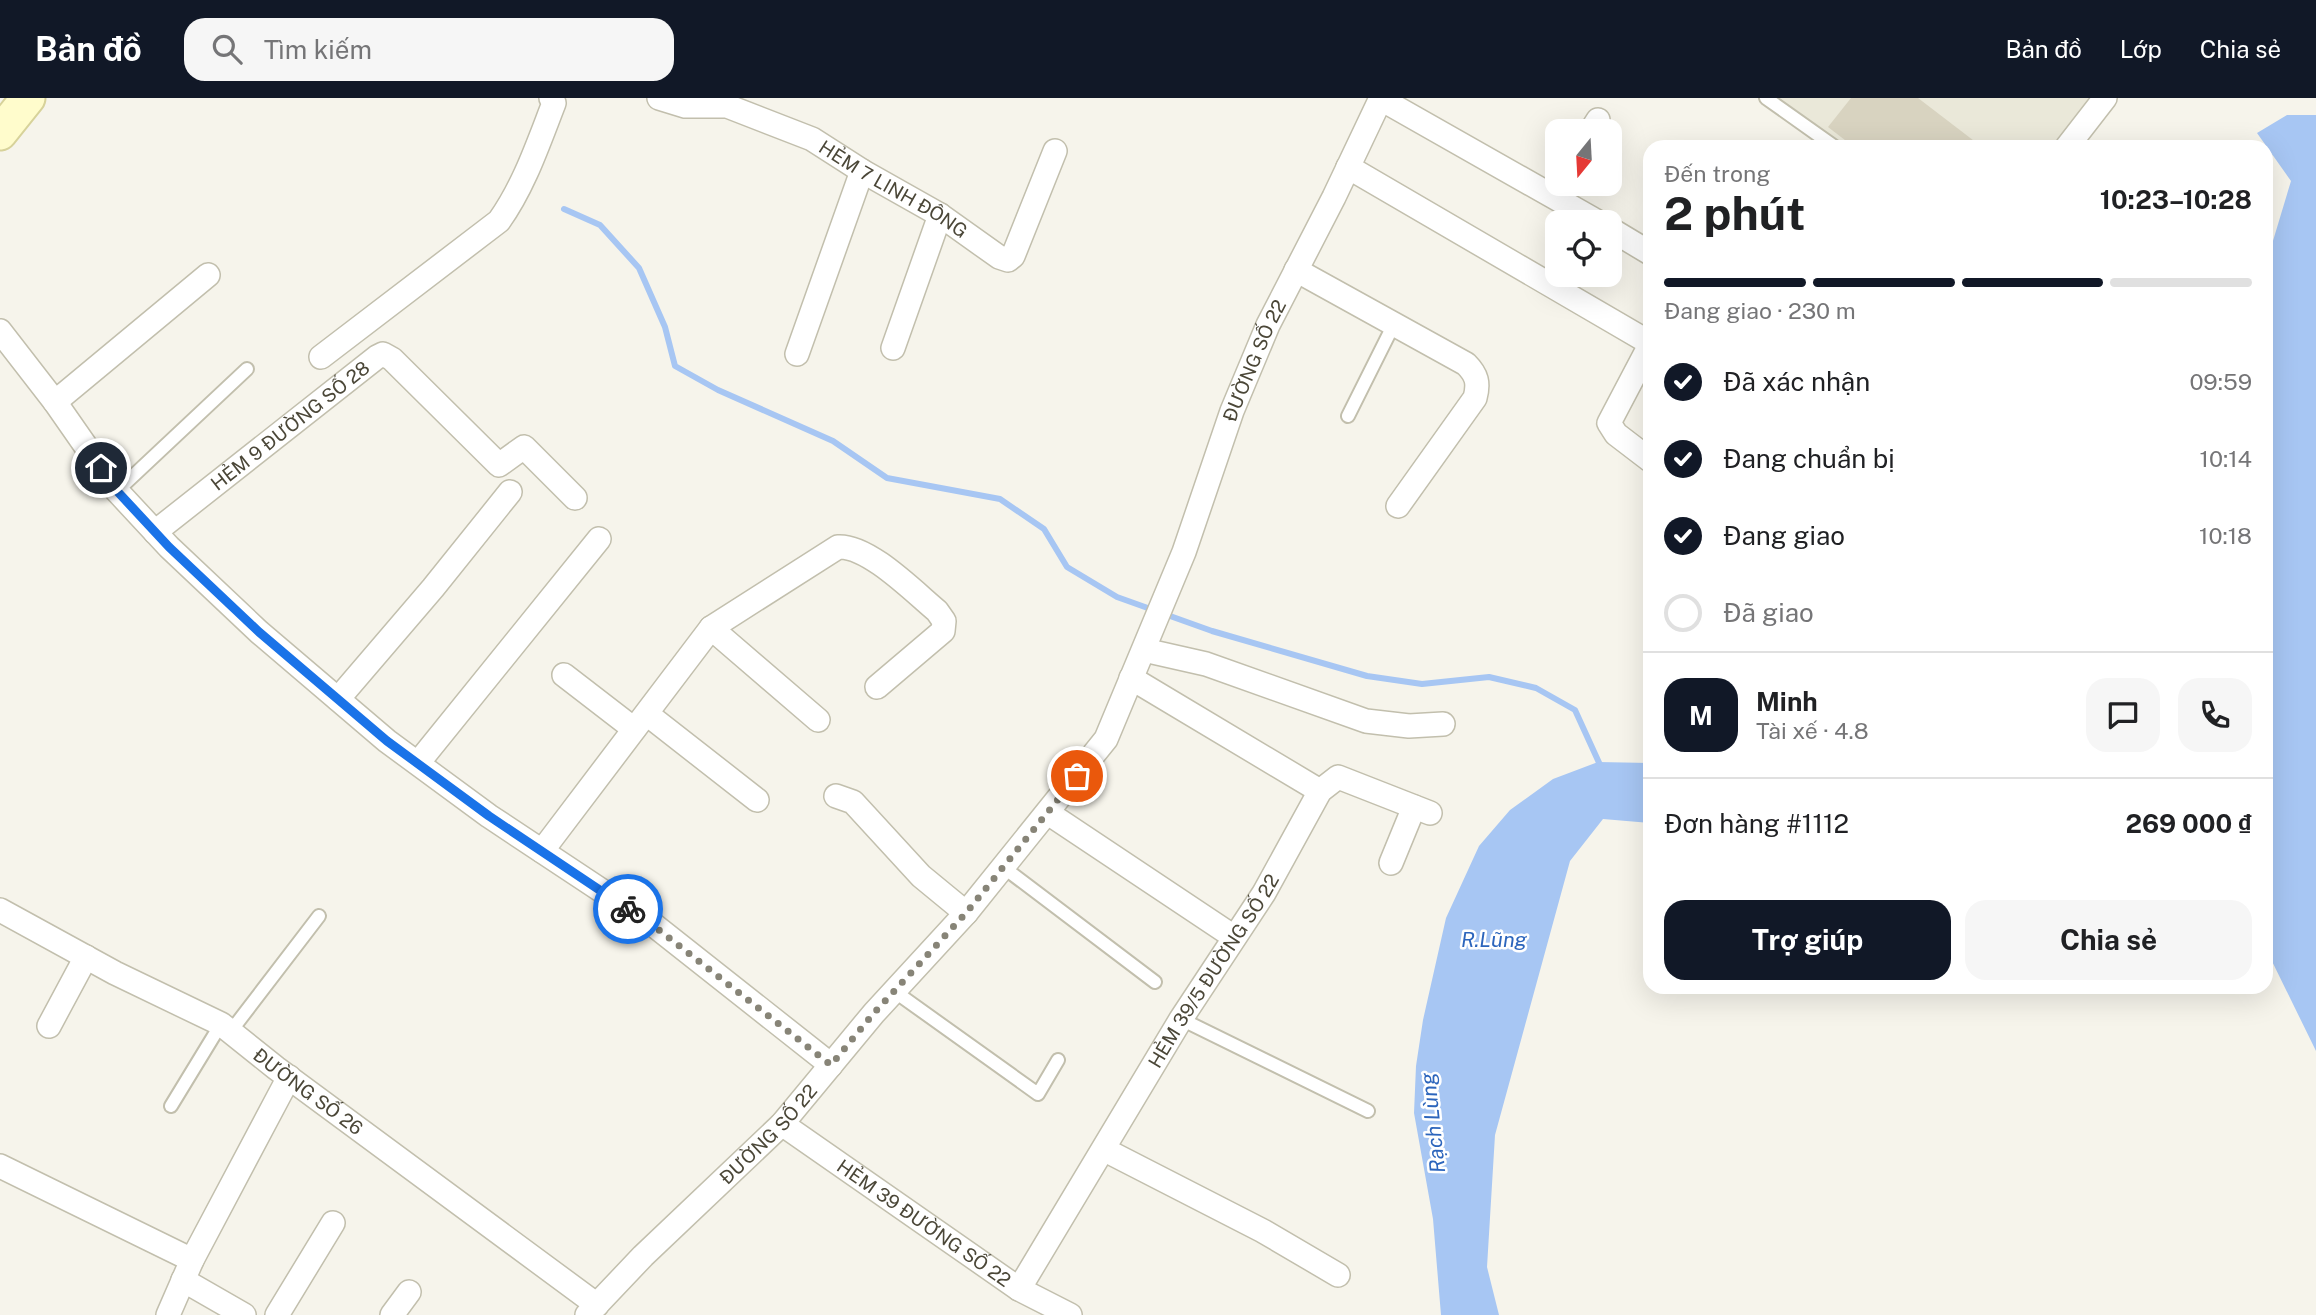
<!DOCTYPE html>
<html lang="vi">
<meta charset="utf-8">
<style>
:root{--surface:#fff;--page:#f6f6f6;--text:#202124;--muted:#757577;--line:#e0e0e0;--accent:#111827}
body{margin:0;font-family:"Public Sans",sans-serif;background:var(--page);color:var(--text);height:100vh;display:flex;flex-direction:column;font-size:26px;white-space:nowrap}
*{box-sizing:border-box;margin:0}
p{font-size:23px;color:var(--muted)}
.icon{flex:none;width:38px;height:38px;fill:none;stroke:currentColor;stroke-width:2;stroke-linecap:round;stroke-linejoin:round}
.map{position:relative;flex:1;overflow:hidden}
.side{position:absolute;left:1643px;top:42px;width:630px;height:854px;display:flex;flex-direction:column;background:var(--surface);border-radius:21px;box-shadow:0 7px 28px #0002}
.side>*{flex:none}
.needle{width:46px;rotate:198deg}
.fabs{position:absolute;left:1545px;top:21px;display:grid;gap:14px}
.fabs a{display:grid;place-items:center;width:77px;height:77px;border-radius:14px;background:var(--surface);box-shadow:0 7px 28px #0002;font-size:35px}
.pin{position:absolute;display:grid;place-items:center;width:60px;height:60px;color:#fff;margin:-30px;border:4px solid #fff;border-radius:50%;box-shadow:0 2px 7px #0007}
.courier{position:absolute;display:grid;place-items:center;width:70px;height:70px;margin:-35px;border:5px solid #1a73e8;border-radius:50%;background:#fff;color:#222;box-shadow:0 2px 9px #0007}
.headline em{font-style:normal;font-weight:700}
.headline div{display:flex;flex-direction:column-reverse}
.headline{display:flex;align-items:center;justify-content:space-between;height:119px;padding:0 21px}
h1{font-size:46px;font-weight:700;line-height:52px}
.bar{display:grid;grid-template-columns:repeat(4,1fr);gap:10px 7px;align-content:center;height:84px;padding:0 21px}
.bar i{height:9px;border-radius:5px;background:var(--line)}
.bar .selected{background:var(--accent)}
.bar p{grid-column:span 4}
.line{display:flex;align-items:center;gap:18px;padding:0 21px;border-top:2px solid var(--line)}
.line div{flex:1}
.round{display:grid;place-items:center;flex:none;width:74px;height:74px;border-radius:21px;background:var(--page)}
ol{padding:0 21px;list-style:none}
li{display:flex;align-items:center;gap:21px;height:77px}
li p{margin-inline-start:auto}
li .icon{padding:7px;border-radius:50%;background:var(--accent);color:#fff;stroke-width:4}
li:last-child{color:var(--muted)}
li i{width:38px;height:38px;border:4px solid var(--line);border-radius:50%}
.cta{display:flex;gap:14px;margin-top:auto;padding:14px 21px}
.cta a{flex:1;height:80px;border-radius:21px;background:var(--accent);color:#fff;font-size:28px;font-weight:700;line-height:80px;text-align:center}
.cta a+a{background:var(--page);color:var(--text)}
header{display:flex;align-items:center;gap:42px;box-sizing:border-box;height:98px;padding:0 35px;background:var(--accent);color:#fff}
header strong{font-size:33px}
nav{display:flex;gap:38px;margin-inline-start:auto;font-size:24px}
.search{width:490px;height:63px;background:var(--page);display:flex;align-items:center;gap:18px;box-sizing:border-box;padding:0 24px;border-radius:21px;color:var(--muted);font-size:26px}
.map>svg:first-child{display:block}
</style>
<header>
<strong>Bản đồ</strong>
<div class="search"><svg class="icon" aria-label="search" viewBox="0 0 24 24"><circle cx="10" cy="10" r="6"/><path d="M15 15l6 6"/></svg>Tìm kiếm</div>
<nav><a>Bản đồ</a><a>Lớp</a><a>Chia sẻ</a></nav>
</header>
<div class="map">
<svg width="2316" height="1217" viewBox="0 0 2316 1217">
<rect width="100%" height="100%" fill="#f6f4eb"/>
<path fill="#eae8d9" d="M1780,0H2091L2054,49H1846Z"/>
<path fill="#a7c6f3" d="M2287,17H2316V953L2266,851V166L2291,83L2257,35Z
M1598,664L1650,665V725L1603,721L1570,763L1495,1037L1487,1169L1499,1217H1441L1433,1121L1414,1015L1416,968L1423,922L1446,820L1479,748L1510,712L1553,681Z"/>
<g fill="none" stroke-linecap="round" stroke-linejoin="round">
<path stroke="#a7c6f3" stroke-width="6" d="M564,111L600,127L639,170L665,229L675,268L718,292L833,343L887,380L1000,401L1044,431L1067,469L1117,499L1212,533L1367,578L1422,586L1489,579L1536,590L1575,612L1601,669"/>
</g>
<path fill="#d8d3c0" d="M1851,0H1918L1982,49H1854L1828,29Z"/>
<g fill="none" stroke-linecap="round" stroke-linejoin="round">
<g stroke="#c2bfad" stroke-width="16">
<path id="lane" d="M1766,0L1835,49
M1348,318L1394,226
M117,393L247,271
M1003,769L1155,884
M894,893L1038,996L1058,962
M1181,921L1368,1013
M231,933L319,818
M171,1008L221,926"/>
</g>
<g stroke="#c2bfad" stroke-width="26">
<g id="street">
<path id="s1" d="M659,0L685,8H727L812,41L862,73L940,117L999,159L1008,162L1013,158L1055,53"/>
<path d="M1381,1L1598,124"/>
<path d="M1591,33L1598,22"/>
<path d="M2067,49L2105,0"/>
<path d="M1348,69L1650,245"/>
<path d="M1610,131L1650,155"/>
<path d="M1296,172L1466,266C1477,277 1479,285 1475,300L1398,408"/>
<path d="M0,233L55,304L117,393L169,449L259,534L387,643L489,718L655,828L831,967"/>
<path d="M1650,247L1609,325L1616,336L1650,362"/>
<path d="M893,250L940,117"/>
<path d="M797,256L862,73"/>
<path d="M321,259L499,123C524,88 538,46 554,5L551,0"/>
<path d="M55,304L208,177"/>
<path id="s2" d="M155,434L377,259L383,256L392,261L499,367L524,349L575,400"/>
<path d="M711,530L818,622"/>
<path d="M1144,552L1206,566L1366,623L1409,628L1443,626"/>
<path d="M564,577L634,631"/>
<path d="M1131,580L1320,693"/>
<path d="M338,601L433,490L510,394"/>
<path d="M647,616L757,702"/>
<path d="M418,665L599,441"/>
<path d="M836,698L853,704L921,778L966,815"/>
<path d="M1048,715L1234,839"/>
<path d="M542,753L711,530L838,449C868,447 913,493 937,513L944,523L943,533L877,589"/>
<path d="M1391,765L1414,709"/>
<path id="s3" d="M0,812L115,875L221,926L276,970L597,1207"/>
<path d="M49,928L86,859"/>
<path id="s4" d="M782,1026L1019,1191L1070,1217"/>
<path d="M1105,1052L1263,1133L1338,1177"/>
<path d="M0,1068L192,1162"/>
<path d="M183,1182L244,1217"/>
<path id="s5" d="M1019,1191L1181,921L1264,795L1320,693L1338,679L1430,715"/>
<path d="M168,1217L192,1162L289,979"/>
<path d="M277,1217L333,1125"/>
<path d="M392,1217L409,1194"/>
<path id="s6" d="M587,1217L643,1158L782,1026L874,915L966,815L1106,641L1184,454L1232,313L1268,227L1334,99L1381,0"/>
</g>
</g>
<g stroke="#d7d29a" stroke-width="37">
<path id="secondary" d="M0,35L28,0"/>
</g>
<use href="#lane" stroke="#fff" stroke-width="12"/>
<use href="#street" stroke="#fff" stroke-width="23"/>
<use href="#secondary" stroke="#fffccc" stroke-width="33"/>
</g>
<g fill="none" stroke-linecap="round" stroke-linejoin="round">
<path stroke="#878477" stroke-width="7" stroke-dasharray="0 12.6" d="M628,811L654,828L831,967L874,915L966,815L1077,678"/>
<path stroke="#1a73e8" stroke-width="9" d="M101,370L117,393L169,449L259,534L387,643L489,718L628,811"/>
</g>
<g text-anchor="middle" stroke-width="5" stroke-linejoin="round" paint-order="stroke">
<g font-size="19" fill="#4b4738" stroke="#fff">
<text dy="7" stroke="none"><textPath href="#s1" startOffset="256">HẺM 7 LINH ĐÔNG</textPath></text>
<text dy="7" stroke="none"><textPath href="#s6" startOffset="1183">ĐƯỜNG SỐ 22</textPath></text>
<text dy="7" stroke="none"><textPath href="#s2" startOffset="172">HẺM 9 ĐƯỜNG SỐ 28</textPath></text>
<text dy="7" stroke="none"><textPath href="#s5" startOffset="373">HẺM 39/5 ĐƯỜNG SỐ 22</textPath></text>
<text dy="7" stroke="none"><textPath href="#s3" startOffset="359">ĐƯỜNG SỐ 26</textPath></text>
<text dy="7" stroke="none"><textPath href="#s6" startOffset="256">ĐƯỜNG SỐ 22</textPath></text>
<text dy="7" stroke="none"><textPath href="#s4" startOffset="173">HẺM 39 ĐƯỜNG SỐ 22</textPath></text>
</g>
<g font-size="21" font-style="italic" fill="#2c65bc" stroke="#fff">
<text x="1494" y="849">R.Lũng</text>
<text transform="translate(1433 1025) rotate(-96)" y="7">Rạch Lùng</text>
</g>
</g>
</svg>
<div class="fabs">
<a><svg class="needle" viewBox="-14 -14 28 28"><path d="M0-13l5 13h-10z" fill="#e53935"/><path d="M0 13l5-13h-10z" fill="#757577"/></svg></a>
<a><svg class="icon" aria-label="locate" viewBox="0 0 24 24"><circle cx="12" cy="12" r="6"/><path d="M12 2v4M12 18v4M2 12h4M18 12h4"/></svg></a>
</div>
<div class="pin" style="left:1077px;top:678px;background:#ea580c"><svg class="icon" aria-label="bag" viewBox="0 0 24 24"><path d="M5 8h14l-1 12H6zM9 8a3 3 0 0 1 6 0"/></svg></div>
<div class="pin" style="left:101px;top:370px;background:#1f2937"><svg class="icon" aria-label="home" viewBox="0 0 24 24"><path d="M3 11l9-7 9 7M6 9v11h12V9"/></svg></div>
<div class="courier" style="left:628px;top:811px"><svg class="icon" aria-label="bike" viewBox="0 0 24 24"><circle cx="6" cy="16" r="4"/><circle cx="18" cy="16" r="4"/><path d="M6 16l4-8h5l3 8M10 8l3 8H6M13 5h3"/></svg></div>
<section class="side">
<div class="headline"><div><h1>2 phút</h1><p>Đến trong</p></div><em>10:23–10:28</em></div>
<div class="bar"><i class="selected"></i><i class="selected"></i><i class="selected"></i><i></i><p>Đang giao · 230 m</p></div>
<ol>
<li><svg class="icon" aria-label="check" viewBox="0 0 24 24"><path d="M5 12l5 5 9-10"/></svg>Đã xác nhận<p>09:59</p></li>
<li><svg class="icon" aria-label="check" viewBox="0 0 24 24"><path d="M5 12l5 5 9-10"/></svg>Đang chuẩn bị<p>10:14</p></li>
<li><svg class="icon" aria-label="check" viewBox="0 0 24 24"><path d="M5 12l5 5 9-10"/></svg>Đang giao<p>10:18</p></li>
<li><i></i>Đã giao</li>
</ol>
<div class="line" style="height:126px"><b class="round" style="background:var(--accent);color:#fff">M</b><div><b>Minh</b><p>Tài xế · 4.8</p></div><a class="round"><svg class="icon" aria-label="chat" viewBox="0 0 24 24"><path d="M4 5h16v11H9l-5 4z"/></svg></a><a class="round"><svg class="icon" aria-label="phone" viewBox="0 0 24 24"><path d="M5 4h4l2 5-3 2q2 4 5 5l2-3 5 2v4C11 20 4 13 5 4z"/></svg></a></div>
<div class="line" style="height:91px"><div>Đơn hàng #1112</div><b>269 000 ₫</b></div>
<div class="cta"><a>Trợ giúp</a><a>Chia sẻ</a></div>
</section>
</div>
